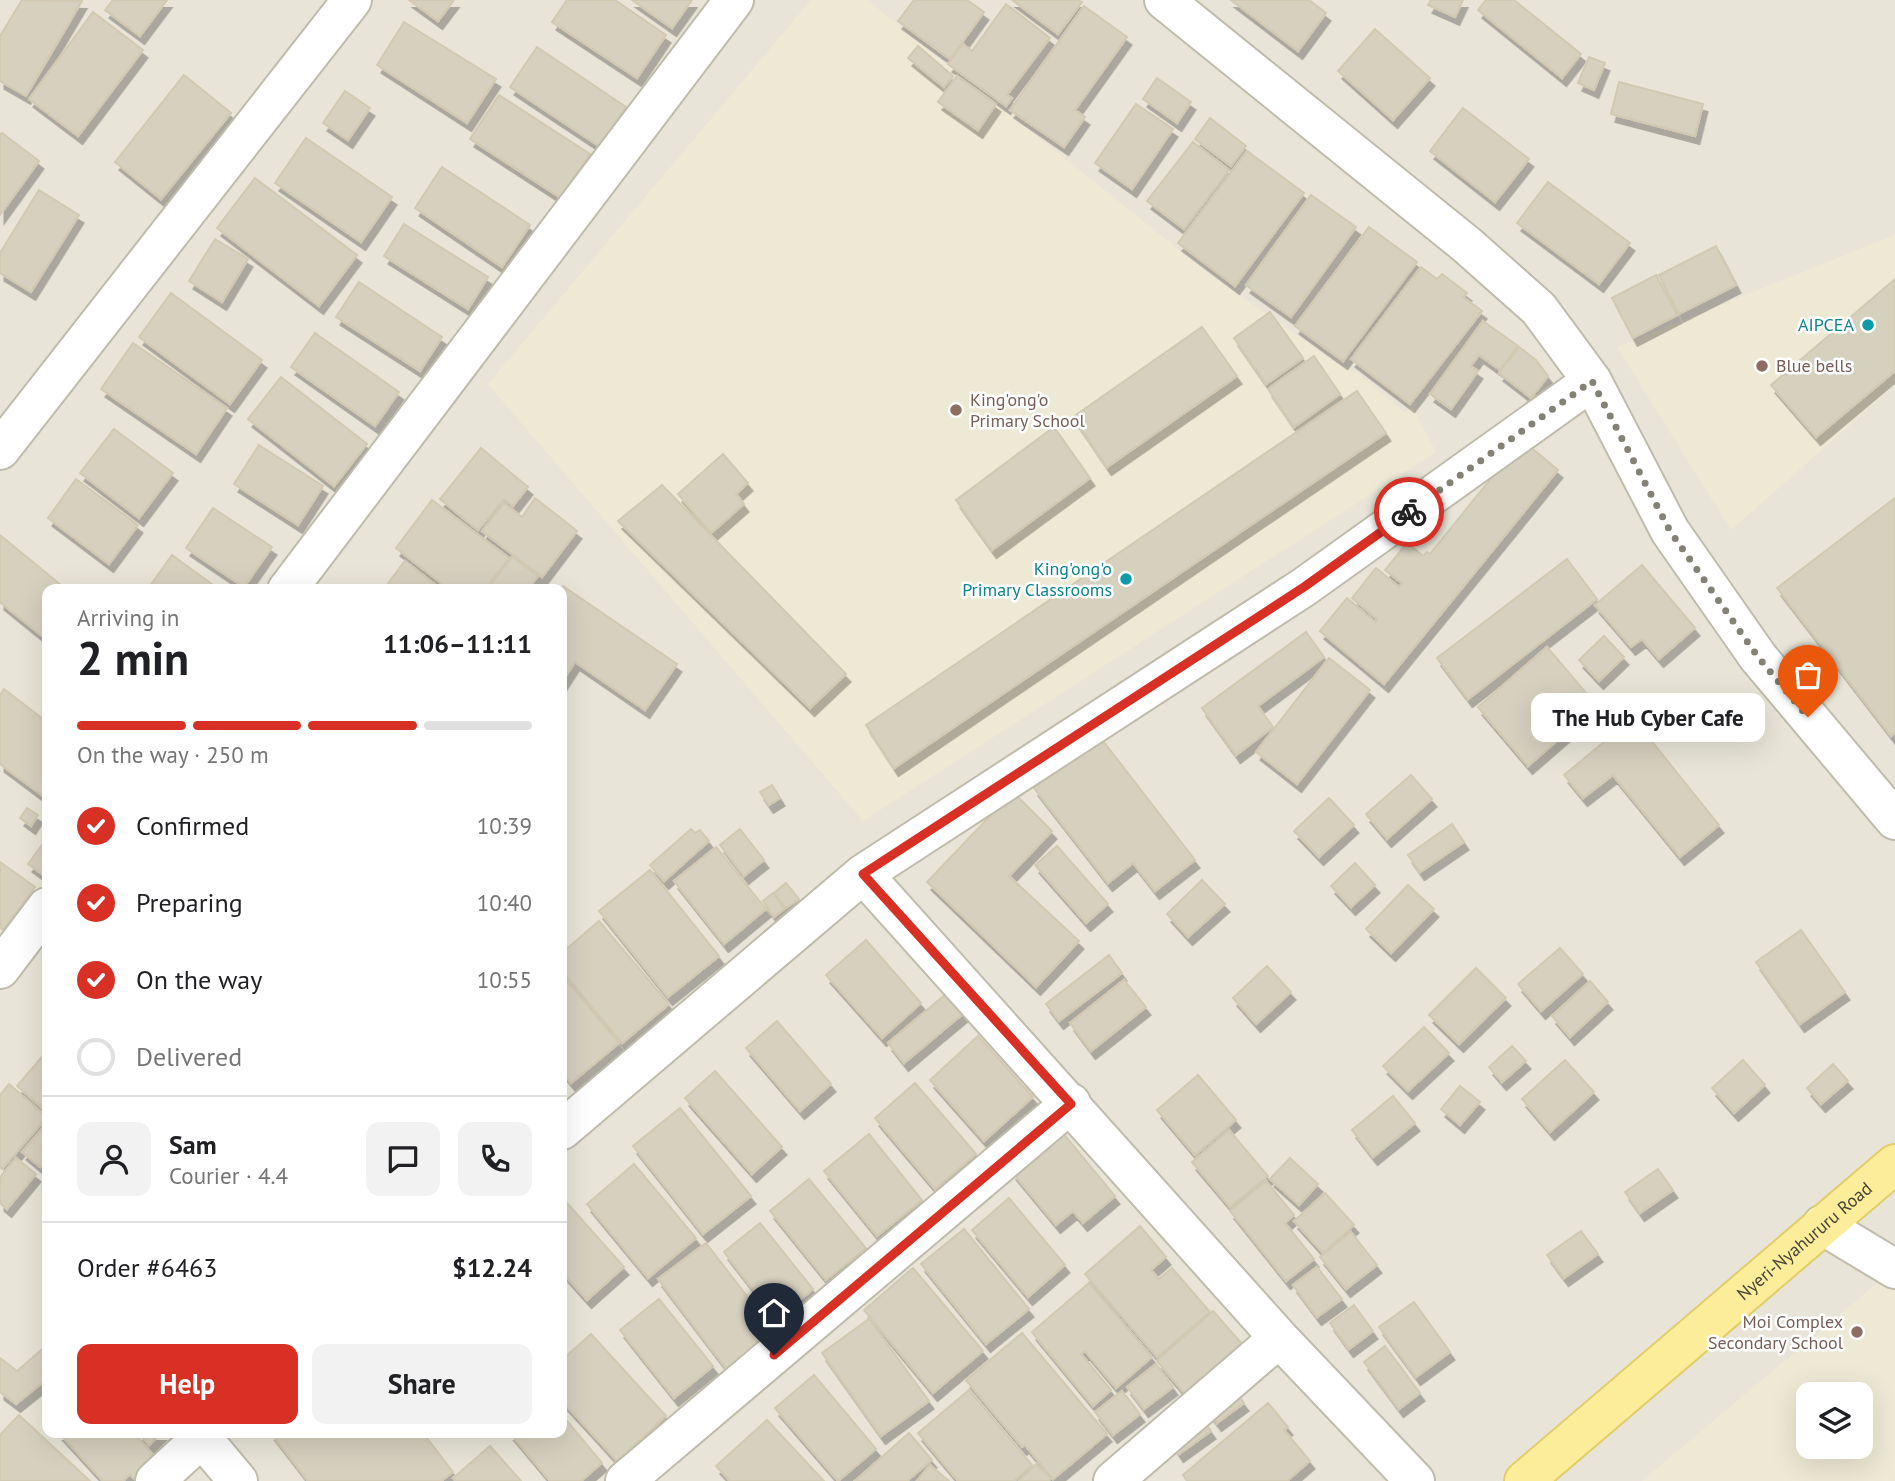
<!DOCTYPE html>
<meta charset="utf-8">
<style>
:root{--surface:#fff;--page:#f2f2f2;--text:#202124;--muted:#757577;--line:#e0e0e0;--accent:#d93025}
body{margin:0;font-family:"PT Sans",sans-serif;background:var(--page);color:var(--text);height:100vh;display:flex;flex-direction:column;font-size:26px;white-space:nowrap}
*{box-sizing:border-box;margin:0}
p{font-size:23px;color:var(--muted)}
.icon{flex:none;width:38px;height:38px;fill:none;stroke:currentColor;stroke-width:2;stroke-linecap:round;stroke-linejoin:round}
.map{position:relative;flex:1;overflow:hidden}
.side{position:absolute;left:42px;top:584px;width:525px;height:854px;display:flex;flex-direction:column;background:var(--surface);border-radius:14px;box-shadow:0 7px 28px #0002}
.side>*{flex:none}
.buttons{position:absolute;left:1796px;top:1382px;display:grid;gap:14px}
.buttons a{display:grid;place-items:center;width:77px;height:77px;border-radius:14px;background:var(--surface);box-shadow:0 7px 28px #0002;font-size:35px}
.pin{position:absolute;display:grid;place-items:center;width:60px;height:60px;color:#fff;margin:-72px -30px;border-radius:50% 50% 50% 0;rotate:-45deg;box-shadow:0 0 7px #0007}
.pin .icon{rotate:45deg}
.courier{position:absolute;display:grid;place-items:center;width:70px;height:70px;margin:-35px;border:5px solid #d93025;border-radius:50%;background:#fff;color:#222;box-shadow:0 2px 9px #0007}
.bubble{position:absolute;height:49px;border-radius:14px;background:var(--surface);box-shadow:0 7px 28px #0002;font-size:23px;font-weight:700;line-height:49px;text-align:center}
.headline em{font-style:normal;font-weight:700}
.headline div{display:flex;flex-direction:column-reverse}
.headline{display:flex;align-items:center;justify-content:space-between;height:119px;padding:0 35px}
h1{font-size:46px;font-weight:700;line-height:52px}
.bar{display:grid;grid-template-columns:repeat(4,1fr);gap:10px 7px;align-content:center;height:84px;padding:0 35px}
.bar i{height:9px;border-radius:5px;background:var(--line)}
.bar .active{background:var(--accent)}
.bar p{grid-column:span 4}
.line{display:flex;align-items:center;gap:18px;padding:0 35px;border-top:2px solid var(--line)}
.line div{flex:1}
.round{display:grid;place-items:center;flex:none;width:74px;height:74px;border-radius:14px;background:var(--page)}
ol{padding:0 35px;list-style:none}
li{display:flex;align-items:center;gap:21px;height:77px}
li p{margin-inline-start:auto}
li .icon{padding:7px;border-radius:50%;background:var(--accent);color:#fff;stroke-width:4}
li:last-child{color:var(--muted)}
li i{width:38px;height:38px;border:4px solid var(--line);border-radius:50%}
.button{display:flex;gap:14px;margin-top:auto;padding:14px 35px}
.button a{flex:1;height:80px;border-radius:14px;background:var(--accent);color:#fff;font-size:28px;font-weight:700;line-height:80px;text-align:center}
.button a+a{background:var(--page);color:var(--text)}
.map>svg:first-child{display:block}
</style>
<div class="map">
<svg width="1895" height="1481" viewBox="0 0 1895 1481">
<defs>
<filter id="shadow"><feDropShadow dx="4.5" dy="8" stdDeviation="0" flood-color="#0004"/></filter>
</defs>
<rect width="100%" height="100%" fill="#f4f3ea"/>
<path fill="#e8e5d8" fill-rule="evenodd" d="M0,0H1895V1481H0ZM47,590H562V1433H47ZM1808,1395H1860V1447H1808Z"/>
<path fill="#ede9d4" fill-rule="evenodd" d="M811,0H867L1209,274L1340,365L1355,371L1405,413L1412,406L1436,452L863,821L488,384Z
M1895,235V385L1731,530L1617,347Z
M1895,1268V1481H1642ZM1808,1395H1860V1447H1808Z"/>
<path fill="#d6d0bf" stroke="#d1c9b2" stroke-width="2" filter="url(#shadow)" d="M22,0L82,1L26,96L0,81V36Z
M113,0H167L140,36L105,10Z
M409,0H454L438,21Z
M567,0H615L666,35L637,78L552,22Z
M632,0H692L672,28Z
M914,0H967L984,12L950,59L898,21Z
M1012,0H1078L1082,2L1058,34Z
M1231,0H1309L1326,13L1298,51Z
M1431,0H1463L1455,17L1428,5Z
M1486,0H1514L1581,54L1562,78L1478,10Z
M1006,4L1050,38L1007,95L1012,98L1006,106L948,64L963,44L972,51Z
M1084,6L1127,37L1075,110L1085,117L1064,147L1010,110Z
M93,12L143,50L78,136L29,99Z
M404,22L496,79L467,123L377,65Z
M1375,29L1430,78L1393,120L1338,71Z
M918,46L953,76L944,87L908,58Z
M537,47L626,107L599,146L510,87Z
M1589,57L1605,63L1594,90L1578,83Z
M184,75L231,113L161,199L115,162Z
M957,76L996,104L978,130L938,102Z
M1157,78L1191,102L1177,123L1143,99Z
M1619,82L1703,104L1695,136L1611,114Z
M345,91L370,108L348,140L323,123Z
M499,95L590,154L561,198L470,139Z
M1136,104L1173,129L1132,189L1095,163Z
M1463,108L1529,159L1495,202L1430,151Z
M1210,118L1246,146L1231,166L1195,139Z
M2,133L39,161L0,215V135Z
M306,138L392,197L361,242L275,183Z
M1193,142L1229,170L1184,229L1147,201Z
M1247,151L1304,193L1235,286L1178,243Z
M442,167L530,225L502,267L415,208Z
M255,178L357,255L319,306L217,228Z
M1548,182L1630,243L1599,284L1517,223Z
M39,190L79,215L31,292L0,273V253Z
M1311,195L1356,227L1291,317L1246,285Z
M404,224L488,277L468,309L384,256Z
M1369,227L1417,262L1343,361L1295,326Z
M215,239L248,259L222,302L189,281Z
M1716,246L1736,285L1679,314L1659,275Z
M1421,267L1437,279L1442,274L1467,293L1463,297L1482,311L1410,404L1351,359Z
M1656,275L1677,315L1633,338L1612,298Z
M1895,279V371L1816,437L1771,385Z
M359,282L442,337L420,371L336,317Z
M171,293L262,360L230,404L139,337Z
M1270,312L1303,358L1266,384L1234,338Z
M1483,321L1518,346L1500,370L1479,355L1471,366L1478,371L1451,409L1430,394Z
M1202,327L1237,376L1107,467L1073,417Z
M315,333L399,392L375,426L291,367Z
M133,343L227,408L196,454L101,389Z
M1519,347L1536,360L1548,376L1531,398L1499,373Z
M1314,356L1340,394L1294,427L1268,389Z
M281,377L367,444L334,486L248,419Z
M1357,391L1386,433L894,768L866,725Z
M1054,427L1090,478L992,550L956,500Z
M114,429L173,473L139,518L80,473Z
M1522,440L1558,470L1384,684L1320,631L1347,598L1375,622L1377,619L1352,598L1376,568L1399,587L1402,583L1385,570L1407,543L1423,556L1427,552L1430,554Z
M259,445L323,486L298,525L234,484Z
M481,448L528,487L513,506L504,499L478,530L440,499Z
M723,454L748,483L736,494L744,504L711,533L678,494Z
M76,479L138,525L109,564L48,518Z
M662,485L846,674L810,708L618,521Z
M535,498L577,531L542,577L482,531L504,503L522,517Z
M1895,498V732L1891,736L1777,588Z
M432,500L509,558L486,588L488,590H450L396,548Z
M213,508L272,547L244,587L186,548Z
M0,535L67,590H47V640L0,602Z
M172,555L220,590H147Z
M512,557L538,576L527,590H496L490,585Z
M1567,559L1597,599L1468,699L1437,658Z
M405,561L442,590H383Z
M1642,565L1695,628L1659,659L1642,639L1631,647L1595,605Z
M563,586L677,664L645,710L575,662L562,682L560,590Z
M1306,632L1324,657L1258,706L1273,727L1236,755L1202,708Z
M1604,636L1624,657L1599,681L1579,660Z
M1547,647L1597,706L1528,766L1478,707Z
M1329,658L1370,690L1297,784L1256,752Z
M4,689L47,722V799L0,764V695Z
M1633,718L1719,825L1680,857L1613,775L1583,798L1564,775Z
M1100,737L1195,860L1155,891L1133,863L1108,883L1034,788Z
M1411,775L1432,799L1387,839L1366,814Z
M772,785L780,798L769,805L760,792Z
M1013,792L1052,831L1009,876L1079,941L1036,987L927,882Z
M1329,798L1354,825L1319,857L1294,831Z
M27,808L38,815L31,826L20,818Z
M1452,824L1464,842L1420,872L1408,855Z
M691,829L695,833L700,830L709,841L664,881L650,865Z
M740,829L764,860L744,876L720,845Z
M42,845L47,849V867L42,874L28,864Z
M1057,846L1108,904L1086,923L1035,865Z
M716,847L766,909L724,944L674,881Z
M0,862L35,887L3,930L0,928Z
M1355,863L1375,885L1351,907L1331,886Z
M650,870L719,956L668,997L599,911Z
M1202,880L1225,904L1188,937L1167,914Z
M786,883L799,899L786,908L774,893Z
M1408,885L1434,909L1391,953L1366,929Z
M773,893L784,909L774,917L763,901Z
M599,921L669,1004L622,1043L562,971V953Z
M1801,930L1845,992L1800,1024L1756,962Z
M866,940L921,1003L882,1038L826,975Z
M1560,948L1583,974L1541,1011L1518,984Z
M1109,955L1122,973L1059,1021L1046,1004Z
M1267,966L1291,992L1256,1024L1233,998Z
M1476,968L1506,998L1459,1044L1429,1015Z
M562,975L619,1043L571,1083L562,1072Z
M1124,980L1146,1007L1091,1051L1070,1023Z
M1590,981L1608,1002L1570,1037L1552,1016Z
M947,993L964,1013L904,1063L888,1043Z
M777,1021L831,1084L800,1111L746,1048Z
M1424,1027L1449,1053L1408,1091L1383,1066Z
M978,1036L1033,1097L984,1141L930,1080Z
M1512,1046L1526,1061L1502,1082L1489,1067Z
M47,1051V1100L41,1107L17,1086Z
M1565,1060L1594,1092L1550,1132L1522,1099Z
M1743,1060L1765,1085L1734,1113L1712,1088Z
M1833,1064L1848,1081L1821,1104L1807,1088Z
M715,1071L782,1147L752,1174L685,1098Z
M1198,1075L1236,1120L1195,1155L1157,1110Z
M915,1083L976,1154L935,1189L875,1118Z
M9,1084L47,1117L2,1169L0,1167V1095Z
M1460,1086L1480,1102L1460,1125L1441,1109Z
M1393,1096L1415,1123L1373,1157L1352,1130Z
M680,1108L751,1196L703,1234L633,1146Z
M47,1123V1160L40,1167L22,1152Z
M1229,1130L1268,1176L1230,1207L1192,1162Z
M1062,1132L1115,1196L1083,1223L1073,1211L1056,1225L1012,1172Z
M869,1134L922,1200L877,1236L824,1171Z
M16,1158L36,1174L7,1209L0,1203V1177Z
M1290,1158L1318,1184L1299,1205L1270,1179Z
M634,1164L696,1238L648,1278L587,1204Z
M1658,1169L1673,1190L1640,1213L1625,1192Z
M809,1179L866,1248L826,1280L770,1211Z
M1266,1181L1294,1215L1285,1223L1314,1259L1286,1281L1230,1211Z
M1325,1193L1354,1225L1323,1253L1294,1221Z
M1009,1198L1065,1265L1028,1297L972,1230Z
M567,1203L624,1267L587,1300L562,1272V1207Z
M760,1223L813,1289L776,1319L724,1252Z
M1140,1226L1166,1257L1151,1270L1159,1279L1172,1268L1210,1312L1157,1357L1085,1274Z
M964,1229L1029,1309L986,1344L921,1264Z
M1581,1231L1598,1254L1564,1278L1547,1255Z
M1351,1232L1377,1265L1346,1289L1320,1257Z
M706,1243L777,1335L729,1372L658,1279Z
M1317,1267L1342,1299L1317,1317L1293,1285Z
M913,1268L983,1351L933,1393L864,1310Z
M1089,1283L1152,1357L1116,1388L1085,1351L1081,1354L1111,1390L1093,1406L1032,1332Z
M659,1299L713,1366L674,1398L620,1330Z
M1414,1302L1450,1352L1416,1377L1379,1327Z
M1354,1305L1373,1331L1349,1349L1330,1323Z
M1213,1311L1243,1345L1186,1395L1157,1361Z
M869,1319L929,1401L881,1436L822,1353Z
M1022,1333L1107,1434L1053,1479L1025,1445L1022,1447L966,1380Z
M591,1334L666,1416L617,1461L562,1401V1360Z
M47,1345V1379L16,1404L0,1392V1358L17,1371Z
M1385,1346L1420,1393L1399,1409L1364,1362Z
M1156,1364L1173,1387L1144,1409L1127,1387Z
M814,1375L876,1449L838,1481L775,1408Z
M969,1390L1032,1465L1014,1481H958L918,1433Z
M1234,1390L1244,1403L1217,1423L1207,1410Z
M1122,1391L1140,1414L1113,1435L1095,1412Z
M1268,1403L1288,1427L1284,1430L1310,1461L1287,1481H1187L1183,1475Z
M19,1415L90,1481H0V1435Z
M562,1415L602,1463L581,1481H550L510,1433H562Z
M1201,1417L1211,1431L1179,1454L1170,1441Z
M767,1420L824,1481H730L716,1466Z
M59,1433H134L160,1463L141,1481H136L130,1474L123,1481H103Z
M138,1433H161L149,1445Z
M271,1433H423L453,1472L441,1481H308Z
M909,1433L932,1460L907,1481H855Z
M490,1446L521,1481H456L453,1478Z
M1036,1464L1051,1478L1048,1481H1019Z
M930,1465L949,1481H917Z"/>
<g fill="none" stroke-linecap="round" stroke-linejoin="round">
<g stroke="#c0bcac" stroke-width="42">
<path id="minor" d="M1164,0L1467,245L1539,309L1592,381L1670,531L1758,657L1895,820
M0,450L352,0
M287,590L734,0
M863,874L1304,587L1592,381
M0,969L47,907
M562,1130L863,874L1279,1338L1415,1481
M1822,1225L1895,1269
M202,1438L238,1481
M155,1481L207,1433
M625,1481L1071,1103
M1113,1481L1279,1338"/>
</g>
<g stroke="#e2cd6a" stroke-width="42">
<g id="major">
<path id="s1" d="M1524,1481L1895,1164"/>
</g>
</g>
<use href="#minor" stroke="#fff" stroke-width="38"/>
<use href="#major" stroke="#fced9b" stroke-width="38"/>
</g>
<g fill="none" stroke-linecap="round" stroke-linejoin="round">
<path stroke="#848176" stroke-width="7" stroke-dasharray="0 12.6" d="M1409,512L1592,381L1670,531L1758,657L1808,717"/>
<path stroke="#d93025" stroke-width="9" d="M774,1355L1071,1104L863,874L1304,587L1409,512"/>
</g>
<g fill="#0f9aa8" stroke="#fff" stroke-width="2.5">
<circle cx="1868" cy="325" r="7"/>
<circle cx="1126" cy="579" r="7"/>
</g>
<g fill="#8d6e63" stroke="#fff" stroke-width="2.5">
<circle cx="1762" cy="366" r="7"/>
<circle cx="956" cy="410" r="7"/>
<circle cx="1857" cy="1332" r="7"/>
</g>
<g text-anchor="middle" stroke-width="5" stroke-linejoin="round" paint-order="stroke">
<g font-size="18" fill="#0d838f" stroke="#fff" text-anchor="end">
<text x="1854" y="331">AIPCEA</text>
<text x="1112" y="575">King'ong'o<tspan x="1112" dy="21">Primary Classrooms</tspan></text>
</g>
<g font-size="18" fill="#785e54" stroke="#fff" text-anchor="start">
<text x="1776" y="372">Blue bells</text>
<text x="970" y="406">King'ong'o<tspan x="970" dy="21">Primary School</tspan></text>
<text x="1843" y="1328" text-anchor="end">Moi Complex<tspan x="1843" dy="21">Secondary School</tspan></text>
</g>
<g font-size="18" fill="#484438" stroke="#fff">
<text dy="6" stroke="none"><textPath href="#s1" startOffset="369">Nyeri-Nyahururu Road</textPath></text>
</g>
</g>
</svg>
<div class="buttons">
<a><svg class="icon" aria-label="layers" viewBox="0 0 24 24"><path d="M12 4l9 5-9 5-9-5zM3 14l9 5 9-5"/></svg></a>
</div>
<div class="pin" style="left:1808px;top:717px;background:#ea580c"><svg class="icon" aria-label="bag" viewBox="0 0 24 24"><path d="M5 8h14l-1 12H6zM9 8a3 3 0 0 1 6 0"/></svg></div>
<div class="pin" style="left:774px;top:1355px;background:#1f2937"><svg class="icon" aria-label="home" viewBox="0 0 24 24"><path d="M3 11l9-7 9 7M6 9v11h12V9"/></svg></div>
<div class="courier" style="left:1409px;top:512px"><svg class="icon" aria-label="bike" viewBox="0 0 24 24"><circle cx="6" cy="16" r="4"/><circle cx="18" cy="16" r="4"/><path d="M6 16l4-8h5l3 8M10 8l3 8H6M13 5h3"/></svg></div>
<div class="bubble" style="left:1531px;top:693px;width:234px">The Hub Cyber Cafe</div>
<section class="side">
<div class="headline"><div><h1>2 min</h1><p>Arriving in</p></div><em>11:06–11:11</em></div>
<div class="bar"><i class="active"></i><i class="active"></i><i class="active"></i><i></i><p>On the way · 250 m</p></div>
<ol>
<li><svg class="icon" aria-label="check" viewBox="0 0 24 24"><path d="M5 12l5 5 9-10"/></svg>Confirmed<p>10:39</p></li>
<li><svg class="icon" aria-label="check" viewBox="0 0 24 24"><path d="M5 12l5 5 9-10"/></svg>Preparing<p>10:40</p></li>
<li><svg class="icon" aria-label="check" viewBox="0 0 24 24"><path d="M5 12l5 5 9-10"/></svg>On the way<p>10:55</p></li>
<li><i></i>Delivered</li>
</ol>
<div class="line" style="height:126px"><a class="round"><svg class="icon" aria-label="person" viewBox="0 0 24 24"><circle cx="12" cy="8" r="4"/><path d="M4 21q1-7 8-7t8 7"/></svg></a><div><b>Sam</b><p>Courier · 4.4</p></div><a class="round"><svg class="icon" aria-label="chat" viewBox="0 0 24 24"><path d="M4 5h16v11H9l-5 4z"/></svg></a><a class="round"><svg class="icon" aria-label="phone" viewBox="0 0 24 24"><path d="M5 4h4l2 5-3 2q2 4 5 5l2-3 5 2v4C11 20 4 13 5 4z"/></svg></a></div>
<div class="line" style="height:91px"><div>Order #6463</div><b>$12.24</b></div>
<div class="button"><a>Help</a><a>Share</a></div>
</section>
</div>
